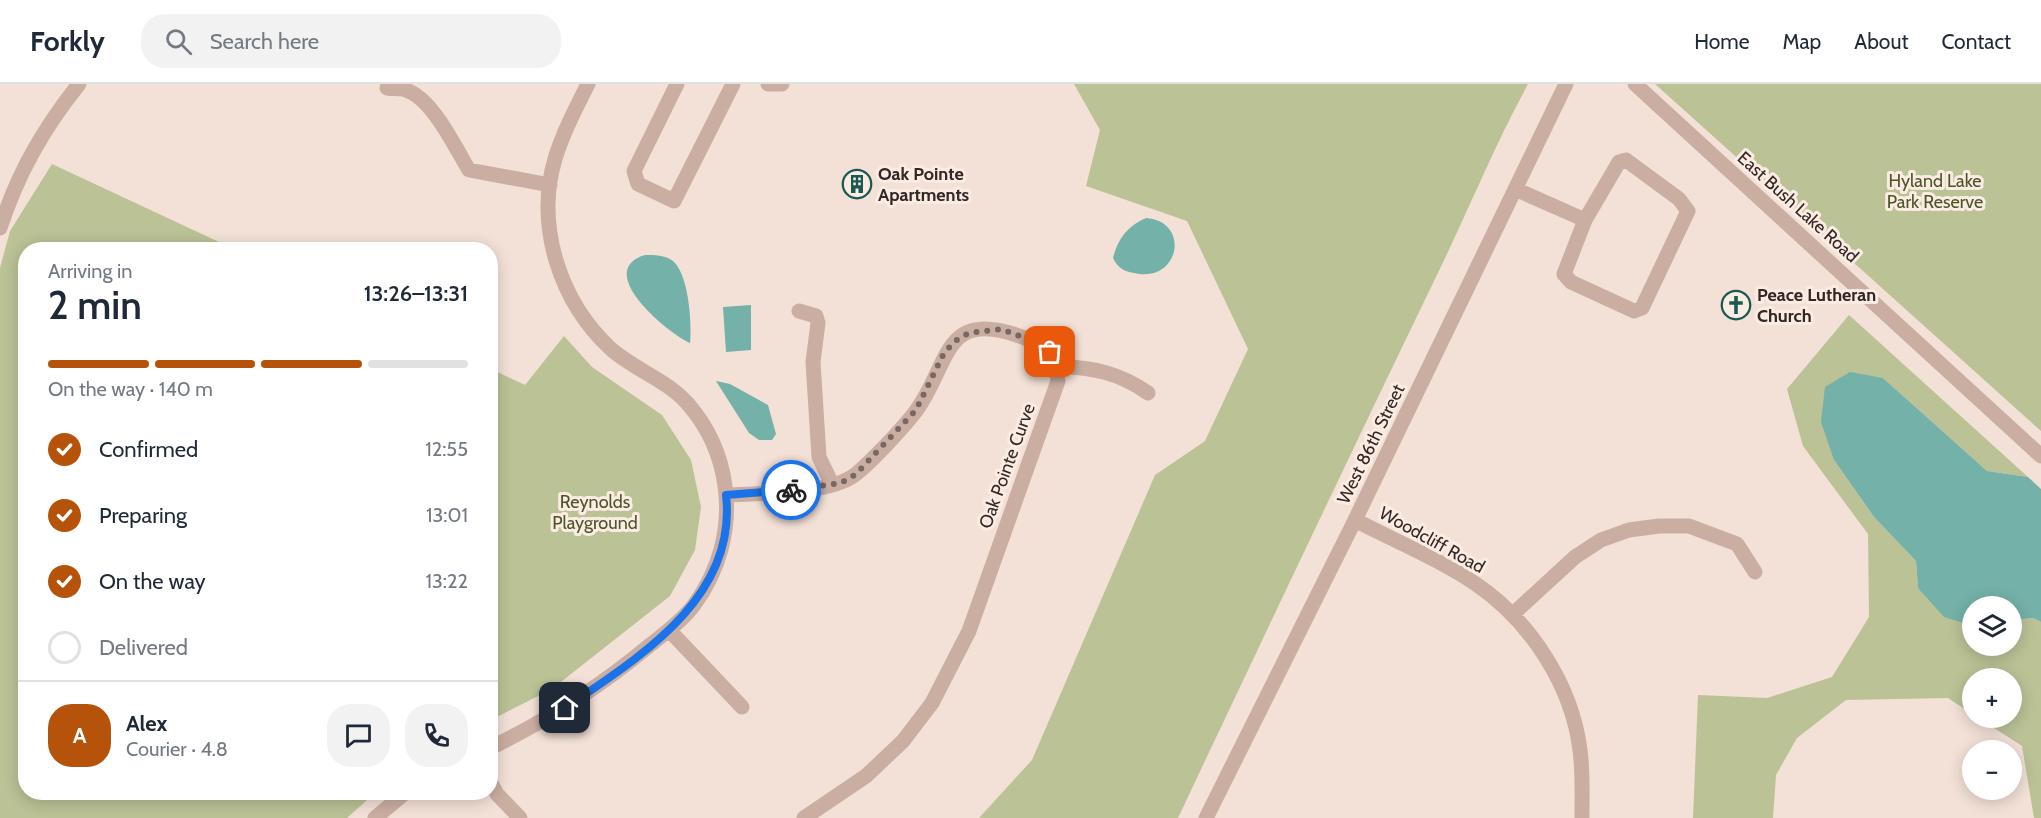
<!DOCTYPE html>
<meta charset="utf-8">
<style>
:root{--surface:#fff;--page:#f2f2f3;--text:#1f2937;--muted:#747a83;--line:#e0e1e3;--accent:#b45309}
body{margin:0;font-family:Cabin,sans-serif;background:var(--page);color:var(--text);height:100vh;display:flex;flex-direction:column;font-size:22px;white-space:nowrap}
*{box-sizing:border-box;margin:0}
p{font-size:20px;color:var(--muted)}
.icon{flex:none;width:33px;height:33px;fill:none;stroke:currentColor;stroke-width:2;stroke-linecap:round;stroke-linejoin:round}
.map{position:relative;flex:1;overflow:hidden}
.sheet{position:absolute;left:18px;top:158px;width:480px;height:558px;display:flex;flex-direction:column;background:var(--surface);border-radius:24px;box-shadow:0 3px 15px #0003}
.sheet>*{flex:none}
.fabs{position:absolute;left:1962px;top:512px;display:grid;gap:12px}
.fabs a{display:grid;place-items:center;width:60px;height:60px;border-radius:50%;background:var(--surface);box-shadow:0 3px 15px #0003;font-size:30px}
.pin{position:absolute;display:grid;place-items:center;width:51px;height:51px;color:#fff;margin:-26px;border-radius:12px;box-shadow:0 3px 9px #0006}
.courier{position:absolute;display:grid;place-items:center;width:60px;height:60px;margin:-30px;border:4px solid #1a73e8;border-radius:50%;background:#fff;color:#222;box-shadow:0 2px 8px #0007}
.head em{font-style:normal;font-weight:600}
.head div{display:flex;flex-direction:column-reverse}
.head{display:flex;align-items:center;justify-content:space-between;height:102px;padding:0 30px}
h1{font-size:39px;font-weight:600;line-height:45px}
.bar{display:grid;grid-template-columns:repeat(4,1fr);gap:9px 6px;align-content:center;height:72px;padding:0 30px}
.bar i{height:8px;border-radius:4px;background:var(--line)}
.bar .active{background:var(--accent)}
.bar p{grid-column:span 4}
.line{display:flex;align-items:center;gap:15px;padding:0 30px;border-top:2px solid var(--line)}
.line div{flex:1}
.round{display:grid;place-items:center;flex:none;width:63px;height:63px;border-radius:24px;background:var(--page)}
ol{padding:0 30px;list-style:none}
li{display:flex;align-items:center;gap:18px;height:66px}
li p{margin-inline-start:auto}
li .icon{padding:6px;border-radius:50%;background:var(--accent);color:#fff;stroke-width:4}
li:last-child{color:var(--muted)}
li i{width:33px;height:33px;border:3px solid var(--line);border-radius:50%}
header{display:flex;align-items:center;gap:36px;box-sizing:border-box;height:84px;padding:0 30px;background:var(--surface);border-bottom:2px solid var(--line)}
header strong{font-size:28px}
nav{display:flex;gap:33px;margin-inline-start:auto;font-size:21px}
.search{width:420px;height:54px;background:var(--page);display:flex;align-items:center;gap:15px;box-sizing:border-box;padding:0 21px;border-radius:24px;color:var(--muted);font-size:22px}
.map>svg:first-child{display:block}
</style>
<header>
<strong>Forkly</strong>
<div class="search"><svg class="icon" aria-label="search" viewBox="0 0 24 24"><circle cx="10" cy="10" r="6"/><path d="M15 15l6 6"/></svg>Search here</div>
<nav><a>Home</a><a>Map</a><a>About</a><a>Contact</a></nav>
</header>
<div class="map">
<svg width="2041" height="734" viewBox="0 0 2041 734">
<rect width="100%" height="100%" fill="#f3e1d7"/>
<path fill="#bbc296" d="M1074,0H1528C1493,64 1466,132 1434,197C1348,375 1263,554 1178,734H979L1032,676L1155,391L1205,357L1248,265L1187,137L1086,102L1100,46Z
M1655,0H2041V347Z
M52,80L234,165H26V708H376L347,734H0V184L10,147Z
M1849,231L2028,393L1987,387L1883,294L1834,376L1874,433L1916,477L1918,504L1972,541V561H2012V536L2033,534L2041,538V734H2034L2022,662L1977,633H2012V594H1972V630L1948,614L1846,616L1797,654L1776,691L1773,734H1693L1698,611L1767,614L1832,593L1869,533L1868,450L1803,362L1787,305Z
M564,252L592,283L662,331L691,376L701,423L695,466L670,512L552,605L491,636V285L525,301Z"/>
<path fill="#74b1a9" d="M1146,134C1191,137 1180,200 1134,189C1123,187 1118,184 1113,174C1118,154 1128,142 1146,134Z
M645,171C655,171 665,171 673,177C689,191 692,239 690,259C669,250 592,187 645,171Z
M751,221V266L726,268L723,223Z
M1850,288L1883,294L1987,387L2028,393L2041,405V538L2033,534L2012,536V522H1972V541H1970L1944,533L1918,504L1916,477L1874,433L1834,376L1821,338L1825,303Z
M716,297L730,300L768,321L776,350L772,356H759L749,349Z"/>
<g fill="none" stroke-linecap="round" stroke-linejoin="round">
<path stroke="#cbaea2" stroke-width="15" d="M677,0L634,87L638,100L674,117L733,0
M768,0H782
M1635,0L2041,372
M387,4C393,5 401,4 406,6C432,14 455,63 469,86L550,101
M1626,76L1679,115L1688,127L1642,224L1634,227L1571,198L1564,190L1585,136L1619,78Z
M1515,105L1585,136
M0,144C18,89 43,45 79,0
M799,227L816,232L818,239L813,278L819,373L832,400
M1057,282C1093,284 1118,288 1148,309
M727,411C760,409 830,411 856,390C872,377 903,344 916,327C951,279 942,222 1025,254C1047,263 1056,273 1058,297L969,547L932,619L903,657L866,692L804,734
M1355,436C1395,457 1439,475 1476,500C1530,537 1572,601 1580,666C1583,688 1582,711 1582,734
M1513,530L1575,473L1601,456L1629,446L1659,442H1689L1737,460L1755,488
M669,546L742,623
M490,664C548,636 601,602 650,561C665,549 682,537 694,521C719,487 731,445 725,402C721,372 708,343 688,320C667,296 635,286 611,265C560,218 535,142 555,75C563,48 576,24 588,0
M490,697L497,710L520,734
M375,734L406,708
M1206,734L1355,436L1566,0"/>
</g>
<g fill="none" stroke-linecap="round" stroke-linejoin="round">
<path stroke="#786863" stroke-width="6" stroke-dasharray="0 10.8" d="M791,406L841,399L856,390L916,326L944,269L955,257L969,249L1001,245L1038,259L1050,268"/>
<path stroke="#1a73e8" stroke-width="8" d="M565,624C638,574 738,514 726,411L791,406"/>
</g>
<defs>
<g id="building-ring" transform="scale(1.5)"><circle r="9.5" fill="#faece3" stroke="#185952" stroke-width="1.5"/><path d="M-4-6H4V6H1V3H-1V6H-4ZM-2.5-4.3h1.7v1.8h-1.7ZM.8-4.3h1.7v1.8H.8ZM-2.5-1h1.7V.8h-1.7ZM.8-1h1.7V.8H.8Z" fill="#185952"/></g>
<g id="church-ring" transform="scale(1.5)"><circle r="9.5" fill="#faece3" stroke="#185952" stroke-width="1.5"/><path d="M-1.2-6h2.4v3.5h3.3v2.4h-3.3V6h-2.4V-.1h-3.3v-2.4h3.3Z" fill="#185952"/></g>
</defs>
<g fill-rule="evenodd">
<use href="#building-ring" x="857" y="100"/>
<use href="#church-ring" x="1736" y="221"/>
</g>
<g text-anchor="middle" stroke-width="6" stroke-linejoin="round" paint-order="stroke">
<g font-size="18" font-weight="bold" fill="#352725" stroke="#faece3" text-anchor="start">
<text x="878" y="96">Oak Pointe<tspan x="878" dy="21">Apartments</tspan></text>
<text x="1757" y="217">Peace Lutheran<tspan x="1757" dy="21">Church</tspan></text>
</g>
<g font-size="18" fill="#4c5527" stroke="#faece3">
<text x="1935" y="103">Hyland Lake<tspan x="1935" dy="21">Park Reserve</tspan></text>
<text x="595" y="424">Reynolds<tspan x="595" dy="21">Playground</tspan></text>
</g>
<g font-size="18" fill="#352725" stroke="#faece3">
<text transform="translate(1798 123) rotate(42)" y="6">East Bush Lake Road</text>
<text transform="translate(1371 360) rotate(-64)" y="6">West 86th Street</text>
<text transform="translate(1007 382) rotate(-70)" y="6">Oak Pointe Curve</text>
<text transform="translate(1432 456) rotate(29)" y="6">Woodcliff Road</text>
</g>
</g>
</svg>
<div class="fabs">
<a><svg class="icon" aria-label="layers" viewBox="0 0 24 24"><path d="M12 4l9 5-9 5-9-5zM3 14l9 5 9-5"/></svg></a>
<a>+</a>
<a>−</a>
</div>
<div class="pin" style="left:1050px;top:268px;background:#ea580c"><svg class="icon" aria-label="bag" viewBox="0 0 24 24"><path d="M5 8h14l-1 12H6zM9 8a3 3 0 0 1 6 0"/></svg></div>
<div class="pin" style="left:565px;top:624px;background:#1f2937"><svg class="icon" aria-label="home" viewBox="0 0 24 24"><path d="M3 11l9-7 9 7M6 9v11h12V9"/></svg></div>
<div class="courier" style="left:791px;top:406px"><svg class="icon" aria-label="bike" viewBox="0 0 24 24"><circle cx="6" cy="16" r="4"/><circle cx="18" cy="16" r="4"/><path d="M6 16l4-8h5l3 8M10 8l3 8H6M13 5h3"/></svg></div>
<section class="sheet">
<div class="head"><div><h1>2 min</h1><p>Arriving in</p></div><em>13:26–13:31</em></div>
<div class="bar"><i class="active"></i><i class="active"></i><i class="active"></i><i></i><p>On the way · 140 m</p></div>
<ol>
<li><svg class="icon" aria-label="check" viewBox="0 0 24 24"><path d="M5 12l5 5 9-10"/></svg>Confirmed<p>12:55</p></li>
<li><svg class="icon" aria-label="check" viewBox="0 0 24 24"><path d="M5 12l5 5 9-10"/></svg>Preparing<p>13:01</p></li>
<li><svg class="icon" aria-label="check" viewBox="0 0 24 24"><path d="M5 12l5 5 9-10"/></svg>On the way<p>13:22</p></li>
<li><i></i>Delivered</li>
</ol>
<div class="line" style="height:108px"><b class="round" style="background:var(--accent);color:#fff">A</b><div><b>Alex</b><p>Courier · 4.8</p></div><a class="round"><svg class="icon" aria-label="chat" viewBox="0 0 24 24"><path d="M4 5h16v11H9l-5 4z"/></svg></a><a class="round"><svg class="icon" aria-label="phone" viewBox="0 0 24 24"><path d="M5 4h4l2 5-3 2q2 4 5 5l2-3 5 2v4C11 20 4 13 5 4z"/></svg></a></div>
</section>
</div>
